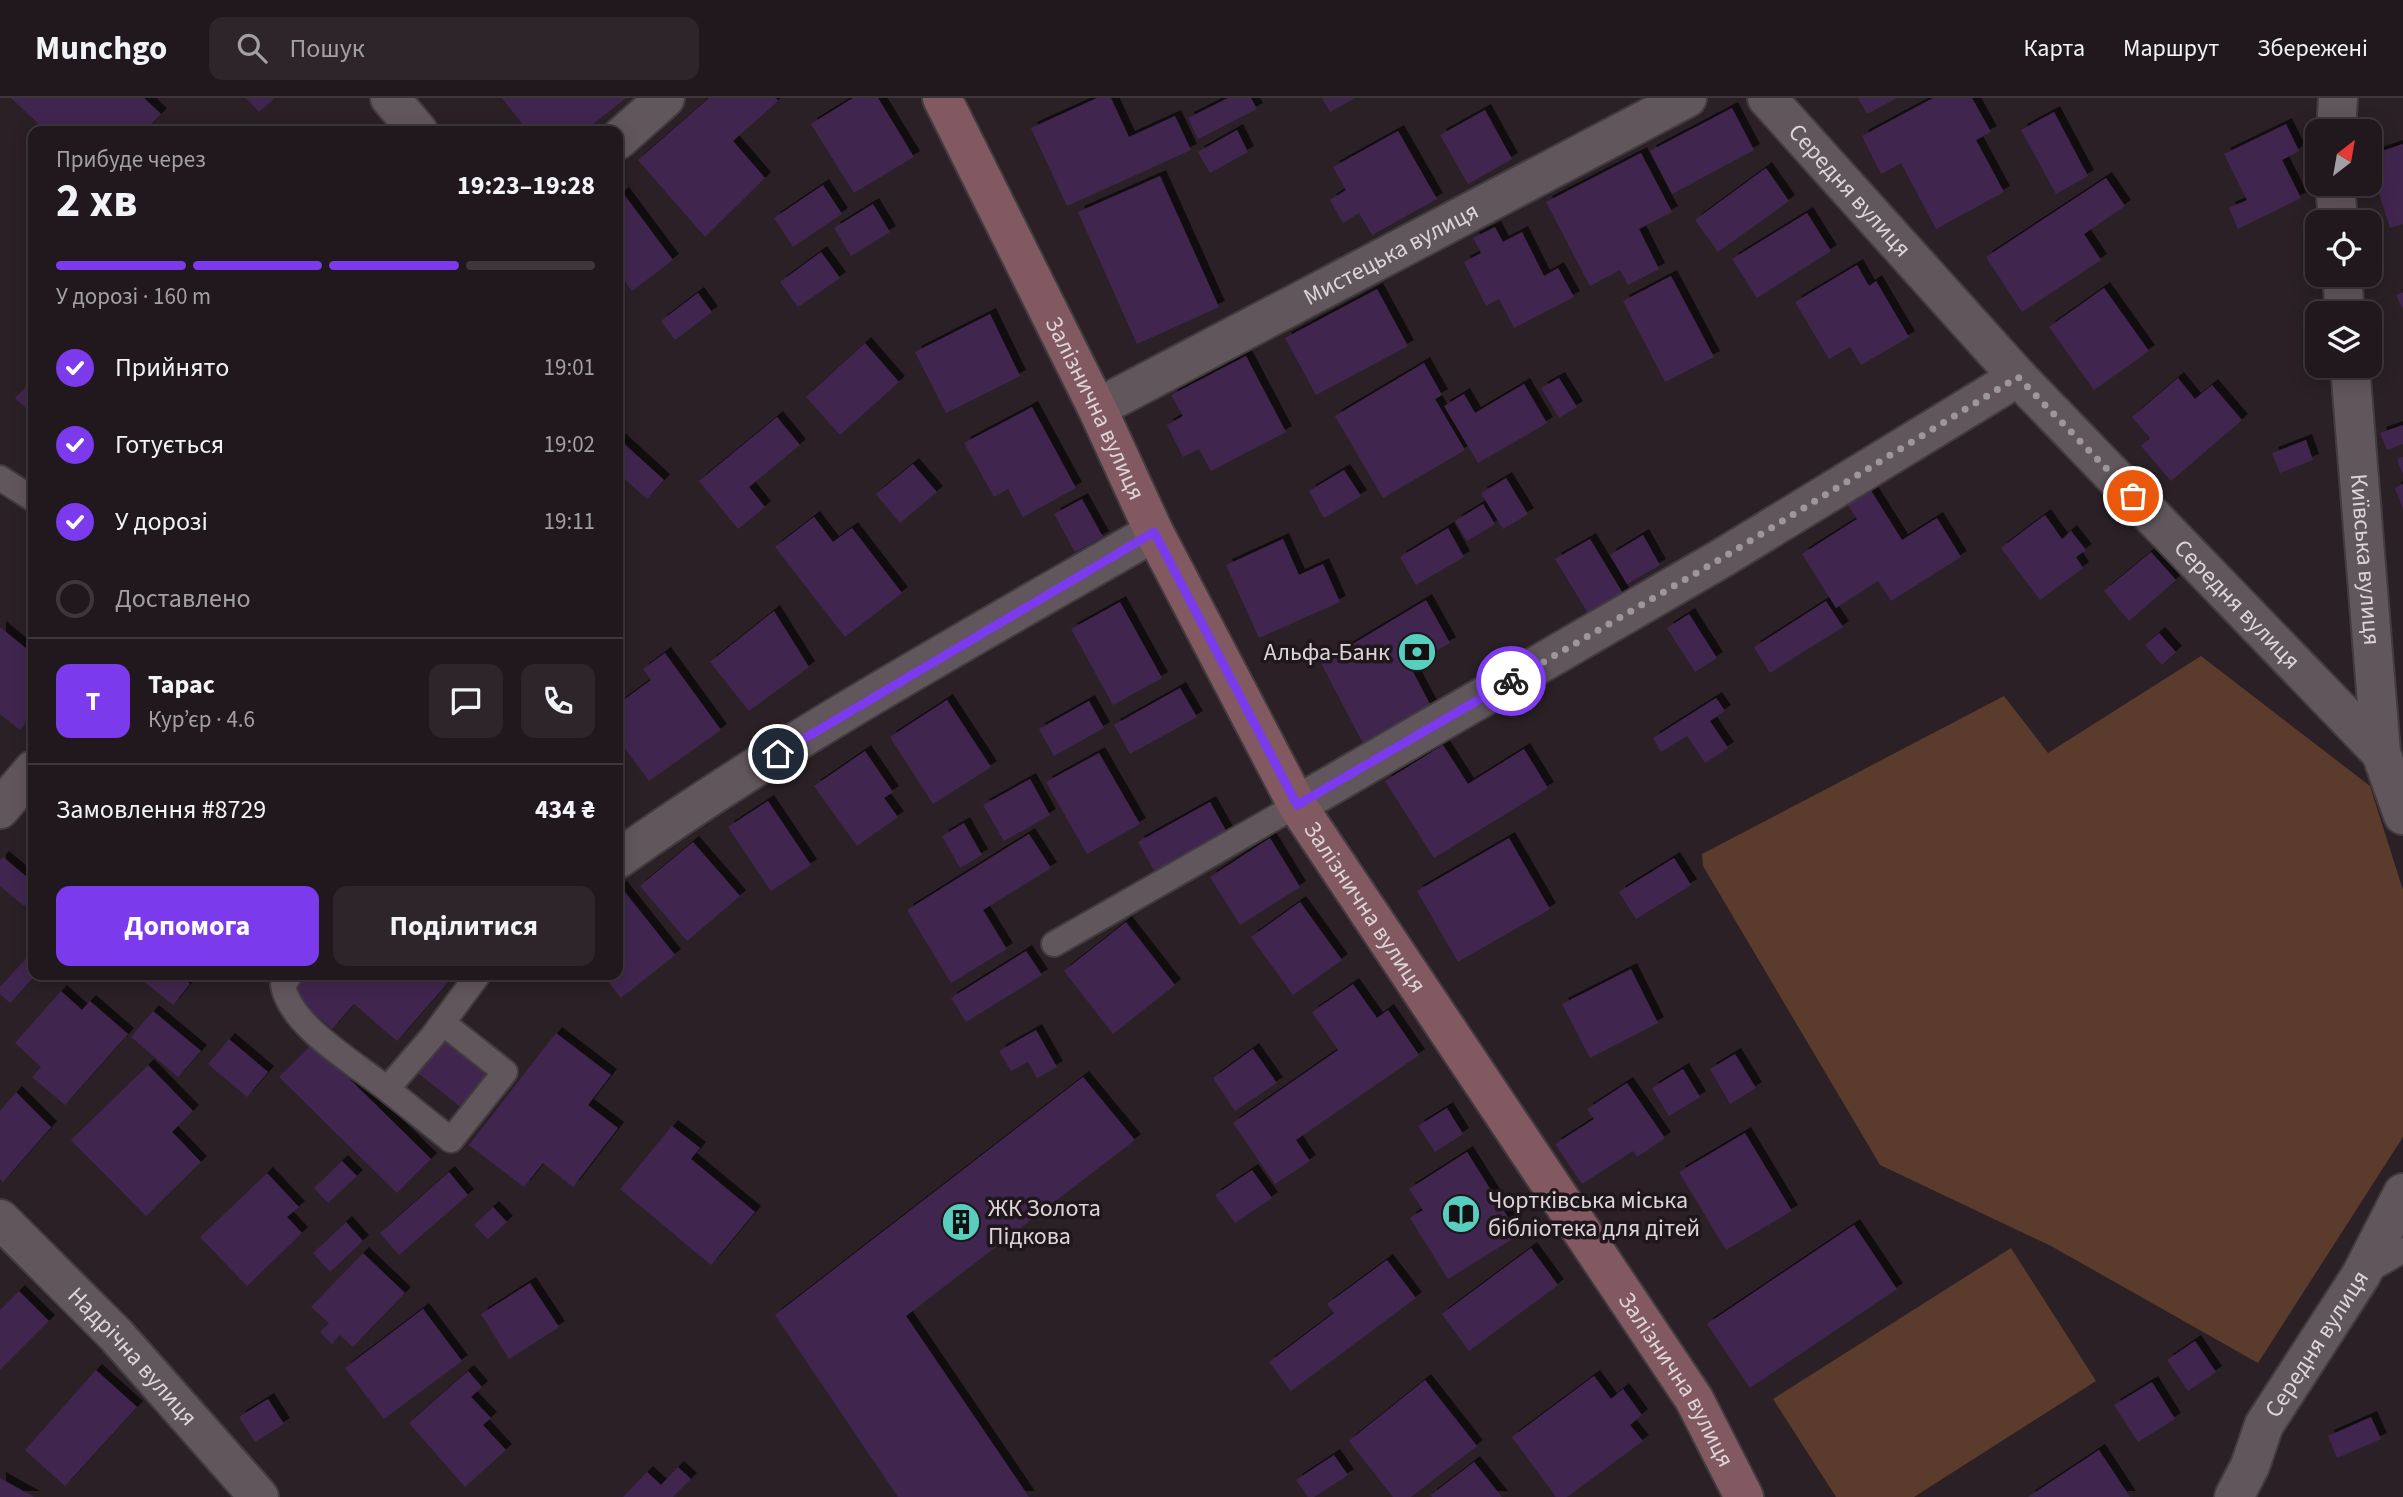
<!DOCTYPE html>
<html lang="uk">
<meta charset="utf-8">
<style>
:root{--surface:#20181c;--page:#2d2529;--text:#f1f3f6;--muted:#a2a0a3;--line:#3d373b;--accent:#7c3aed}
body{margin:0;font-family:"Source Sans 3",sans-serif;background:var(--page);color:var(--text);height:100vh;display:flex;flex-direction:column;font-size:26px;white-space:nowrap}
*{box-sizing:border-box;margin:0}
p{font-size:23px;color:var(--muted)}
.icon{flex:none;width:38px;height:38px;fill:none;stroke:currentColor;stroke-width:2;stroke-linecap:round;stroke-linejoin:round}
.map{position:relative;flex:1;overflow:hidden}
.drawer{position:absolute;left:28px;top:28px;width:595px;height:854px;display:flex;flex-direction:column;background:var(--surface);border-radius:14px;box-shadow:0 4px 18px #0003,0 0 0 2px var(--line)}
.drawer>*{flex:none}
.needle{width:46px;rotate:31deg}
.tools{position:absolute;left:2305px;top:21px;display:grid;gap:14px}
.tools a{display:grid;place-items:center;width:77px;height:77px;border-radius:14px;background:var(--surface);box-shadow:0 4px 18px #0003,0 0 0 2px var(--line);font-size:35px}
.pin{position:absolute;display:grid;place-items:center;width:60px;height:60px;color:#fff;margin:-30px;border:4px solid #fff;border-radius:50%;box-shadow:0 2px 7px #0007}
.courier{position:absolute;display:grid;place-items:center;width:70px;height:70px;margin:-35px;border:5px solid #7c3aed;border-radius:50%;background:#fff;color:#222;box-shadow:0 2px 9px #0007}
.overview em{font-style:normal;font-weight:700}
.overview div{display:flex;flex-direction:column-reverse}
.overview{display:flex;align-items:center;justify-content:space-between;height:119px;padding:0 28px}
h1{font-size:46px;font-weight:700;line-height:52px}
.bar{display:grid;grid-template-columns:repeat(4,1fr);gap:10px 7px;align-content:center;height:84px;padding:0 28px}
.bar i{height:9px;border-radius:5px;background:var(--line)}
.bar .on{background:var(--accent)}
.bar p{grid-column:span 4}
.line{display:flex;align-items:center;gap:18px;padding:0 28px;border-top:2px solid var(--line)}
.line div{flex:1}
.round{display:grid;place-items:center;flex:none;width:74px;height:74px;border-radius:14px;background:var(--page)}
ol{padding:0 28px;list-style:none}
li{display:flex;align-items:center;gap:21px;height:77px}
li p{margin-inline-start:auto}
li .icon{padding:7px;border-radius:50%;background:var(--accent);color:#fff;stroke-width:4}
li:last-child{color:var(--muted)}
li i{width:38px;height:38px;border:4px solid var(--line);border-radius:50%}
.primary-button{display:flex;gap:14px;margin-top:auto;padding:14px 28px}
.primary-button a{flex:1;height:80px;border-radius:14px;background:var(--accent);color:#fff;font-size:28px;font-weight:700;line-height:80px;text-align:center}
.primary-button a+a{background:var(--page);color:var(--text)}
header{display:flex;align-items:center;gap:42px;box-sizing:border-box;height:98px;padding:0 35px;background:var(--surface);border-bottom:2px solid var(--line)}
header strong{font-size:33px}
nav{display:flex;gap:38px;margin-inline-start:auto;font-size:24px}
.search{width:490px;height:63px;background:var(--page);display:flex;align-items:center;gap:18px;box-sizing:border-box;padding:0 24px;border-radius:14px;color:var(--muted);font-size:26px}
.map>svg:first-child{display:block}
</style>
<header>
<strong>Munchgo</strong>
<div class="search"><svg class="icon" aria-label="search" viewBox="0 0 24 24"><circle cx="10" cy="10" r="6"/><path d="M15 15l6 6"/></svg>Пошук</div>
<nav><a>Карта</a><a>Маршрут</a><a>Збережені</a></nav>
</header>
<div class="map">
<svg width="2403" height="1399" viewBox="0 0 2403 1399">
<defs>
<filter id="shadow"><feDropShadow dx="6" dy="-6" stdDeviation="0" flood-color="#0009"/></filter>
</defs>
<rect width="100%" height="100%" fill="#2a2026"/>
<path fill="#5b3b2b" d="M2201,558L2370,688L2403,792V1039L2258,1265L2051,1148L1880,1067L1703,768L1702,756L2004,598L2048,655Z
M2011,1150L2096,1283L1914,1399H1836L1773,1301Z"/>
<path fill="#40264f" filter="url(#shadow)" d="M11,0H144L161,16L145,33H46Z
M246,0H275L259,14Z
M502,0H626L584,33H528Z
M709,0H776L778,3L733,43L765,80L705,139L638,62Z
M853,0H878L914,59L854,95L811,26Z
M1097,0H1111L1129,39L1175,18L1191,52L1067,108L1031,30Z
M1228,0H1251L1257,11L1198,41L1188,20Z
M1322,0H1355L1330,14Z
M1858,0H1897L1867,16Z
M1933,0H1972L1991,34L1976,42L2004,94L1936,131L1901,65L1881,76L1862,38Z
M1732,10L1754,52L1672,96L1650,53Z
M1485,12L1512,61L1468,86L1440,37Z
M2054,14L2088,78L2056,96L2021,32Z
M2286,26L2299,53L2282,62L2301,100L2238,131L2229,110L2247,102L2224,56Z
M1237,32L1248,54L1210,75L1198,54Z
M1398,33L1437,101L1372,137L1359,115L1343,125L1330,102L1346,92L1333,69Z
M2403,46V126L2390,130L2370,67V57Z
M1641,55L1672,114L1639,131L1659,171L1628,187L1620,172L1590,188L1546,104Z
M1766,70L1789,103L1718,154L1695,122Z
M1160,78L1219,209L1137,246L1078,114Z
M2106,80L2125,108L2084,136L2101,162L2022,214L1986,159Z
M823,87L842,116L793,149L774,120Z
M623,95L673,162L632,193L618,174V99Z
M873,106L890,134L851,158L834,130Z
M1807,115L1831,153L1757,200L1732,161Z
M1495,129L1503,144L1522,134L1544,178L1558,170L1574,199L1514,230L1499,201L1486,208L1464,164L1481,155L1473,140Z
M821,154L840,180L798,209L780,184Z
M1857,167L1869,188L1876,183L1909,239L1861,267L1850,249L1829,261L1795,204Z
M1671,178L1714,259L1665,284L1623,203Z
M2104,190L2149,253L2094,292L2049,229Z
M1377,191L1408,248L1316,297L1285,240Z
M2403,194V211L2396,197Z
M698,195L712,214L675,242L661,223Z
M990,216L1020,278L946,315L915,254Z
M865,245L899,284L840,337L806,299Z
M1246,258L1286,334L1211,373L1199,351L1183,359L1167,327L1183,318L1171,297Z
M1424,265L1442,297L1435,301L1465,352L1383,400L1335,318Z
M1559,280L1577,309L1559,320L1541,290Z
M2178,280L2195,301L2212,287L2242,322L2171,383L2141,348L2150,340L2132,319Z
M33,281V317L15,300Z
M1524,286L1547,325L1478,365L1444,308L1464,296L1475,315Z
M1032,309L1076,390L1023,419L1008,391L994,399L964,345Z
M777,319L800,347L749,389L765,409L738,431L699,383Z
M2403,327V346L2387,352L2380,335Z
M619,341L664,382L647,401L618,375Z
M2306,342L2313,362L2280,375L2272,355Z
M2403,359V377L2397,361Z
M913,366L937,394L900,425L876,396Z
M1344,372L1361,398L1324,420L1309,393Z
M1506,380L1528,416L1503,431L1481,395Z
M2403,386V411L2395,390Z
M1870,391L1902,442L1937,420L1961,459L1891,503L1878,483L1836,510L1802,456L1857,421L1847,406Z
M1082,401L1103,439L1075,454L1054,416Z
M1483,406L1495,426L1467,443L1455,423Z
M2045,417L2062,441L2071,433L2086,452L2076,459L2083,470L2040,502L2001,450Z
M814,419L833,444L852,430L902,495L845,539L775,449Z
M1448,430L1464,459L1416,487L1400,459Z
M1643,437L1660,467L1627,486L1610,457Z
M1283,441L1299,477L1323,466L1340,504L1259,540L1226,467Z
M1590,441L1624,497L1589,517L1555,461Z
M2151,454L2176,482L2129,523L2104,493Z
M1426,502L1450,545L1410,568L1433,612L1366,651L1321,565Z
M1826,503L1843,529L1770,575L1754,549Z
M1120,504L1162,580L1113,607L1071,531Z
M774,513L809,569L749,613L710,564Z
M1689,516L1717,560L1695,574L1667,530Z
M0,529L33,556V616L20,632L0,616Z
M2159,535L2176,554L2162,567L2145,547Z
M665,555L721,632L649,683L618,641V606L651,582L643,571Z
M1180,590L1197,619L1130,656L1114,627Z
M1716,600L1725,613L1710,623L1728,650L1705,665L1687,638L1661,654L1653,640Z
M947,602L991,669L933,706L890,639Z
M1089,603L1104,630L1054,658L1039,631Z
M1443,647L1468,686L1524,651L1548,690L1434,760L1385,683Z
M865,653L893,694L884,700L898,719L857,748L814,688Z
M1099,655L1140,726L1087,756L1046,684Z
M1030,681L1050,717L1004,743L983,707Z
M768,703L811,767L771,793L728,729Z
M1210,704L1228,736L1156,776L1138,744Z
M964,725L982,757L960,770L942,738Z
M1029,736L1051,770L983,812L1007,851L951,885L907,812Z
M1270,740L1300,789L1240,827L1210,779Z
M1509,740L1550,811L1458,864L1417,793Z
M693,744L740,798L687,843L640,788Z
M3,759L33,784V798L24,808L0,788V762Z
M1674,760L1691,787L1636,821L1619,794Z
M621,789L675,857L621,900L603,877H618V791Z
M1300,804L1342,862L1293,897L1251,839Z
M1126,824L1175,887L1113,936L1064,873Z
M1026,853L1042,877L966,924L951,900Z
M30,856L33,859V877H36L10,905L0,896V889Z
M1631,871L1658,925L1590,960L1562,906Z
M136,877H179L190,886L173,907Z
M307,877H450L453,879L397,943L354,906L332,931L291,895Z
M1353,886L1377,920L1388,912L1419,957L1296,1042L1310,1063L1275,1086L1233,1025L1338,952L1312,914Z
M61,893L82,912L90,903L128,936L65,1007L32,979L41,969L15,945Z
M153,913L201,953L178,979L131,939Z
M1036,932L1057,969L1037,980L1028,964L1011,973L999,953Z
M556,935L611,977L588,1007L618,1030L573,1089L543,1065L524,1089L469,1047Z
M441,938L490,976L462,1010L414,972Z
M229,941L268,974L247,999L208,966Z
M313,945L431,1061L397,1095L279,979Z
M1253,951L1277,985L1235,1013L1213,980Z
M1735,956L1756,990L1730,1006L1710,971Z
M148,967L193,1013L172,1034L201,1064L146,1118L71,1042Z
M1683,971L1700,999L1669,1018L1652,990Z
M1083,979L1135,1042L906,1218L1029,1399H898L775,1217Z
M1627,985L1665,1040L1637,1059L1633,1053L1582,1086L1555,1046L1594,1021L1587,1011Z
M16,994L51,1029L3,1084L0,1081V1013Z
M1447,1010L1463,1036L1435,1054L1418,1028Z
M672,1028L700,1050L691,1061L755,1114L711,1167L620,1091Z
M1745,1035L1792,1113L1726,1152L1679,1074Z
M1467,1054L1519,1137L1448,1181L1410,1120L1423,1112L1409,1091Z
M342,1063L357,1078L328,1105L314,1090Z
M1252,1072L1272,1100L1235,1125L1215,1097Z
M449,1074L468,1097L399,1157L380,1135Z
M267,1075L299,1109L287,1119L302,1135L247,1188L200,1139Z
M493,1109L507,1124L488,1141L474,1127Z
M346,1124L363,1143L330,1174L313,1155Z
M1854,1127L1897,1191L1750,1290L1707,1226Z
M1531,1150L1558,1187L1469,1253L1442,1216Z
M363,1155L405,1195L353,1249L340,1237L332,1246L320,1234L329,1225L311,1209Z
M1387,1162L1416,1200L1291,1293L1269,1264L1334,1215L1327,1206Z
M530,1185L559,1229L509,1261L481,1216Z
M19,1193L49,1223L0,1272V1212Z
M423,1211L462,1263L384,1321L345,1270Z
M2195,1243L2216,1274L2188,1293L2167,1262Z
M96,1272L137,1309L65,1388L25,1352Z
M468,1273L482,1289L471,1299L491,1320L483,1327L506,1352L465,1389L409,1325Z
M1594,1278L1611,1301L1623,1291L1642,1317L1630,1327L1643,1343L1567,1399H1556L1512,1339Z
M1425,1282L1477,1348L1411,1399H1393L1349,1343Z
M2152,1284L2175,1321L2138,1344L2114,1307Z
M268,1301L284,1326L255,1344L239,1319Z
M2371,1319L2381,1341L2337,1360L2328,1338Z
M2099,1352L2130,1399H2028Z
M1334,1357L1348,1377L1314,1399H1308L1296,1382Z
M1474,1364L1502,1399H1432L1431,1397Z
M678,1369L691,1381L673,1399H623L647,1374L661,1387Z
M0,1380L34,1399H0Z"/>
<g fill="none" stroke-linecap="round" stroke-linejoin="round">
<g stroke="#423b3f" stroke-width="28">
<path id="lane" d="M0,380L33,401
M1054,846L1297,707
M290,877L283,887C290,928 355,965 387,991L432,939L478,877
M387,991L451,1042L505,974L443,925
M2364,1175L2403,1152"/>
</g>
<g stroke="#423b3f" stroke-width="42">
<g id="street">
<path d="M390,0L418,33"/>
<path id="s1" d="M1767,0L2018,279L2381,655L2403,717"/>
<path d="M2336,33L2338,0"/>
<path d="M618,42L665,0"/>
<path d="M2335,86L2338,124"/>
<path d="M2342,177L2345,215"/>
<path id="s2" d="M2350,268L2381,655"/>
<path id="s3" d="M1097,310L1687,0"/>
<path d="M1297,707L1722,460L2018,279"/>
<path d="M0,711L33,672"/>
<path d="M618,761C789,640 973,539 1154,434"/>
<path id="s4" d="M0,1121L116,1237L259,1399"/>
<path id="s5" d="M2234,1399L2250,1368L2264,1327L2361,1177L2403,1095"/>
</g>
</g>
<g stroke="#423b3f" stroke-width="42">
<g id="secondary">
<path id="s6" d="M942,0L1097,310L1154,434L1297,707L1694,1301L1744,1399"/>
</g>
</g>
<use href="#lane" stroke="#61565c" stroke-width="24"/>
<use href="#street" stroke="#61565c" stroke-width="38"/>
<use href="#secondary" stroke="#825961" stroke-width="38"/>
</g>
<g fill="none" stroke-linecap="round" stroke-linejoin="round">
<path stroke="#9d969a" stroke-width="7" stroke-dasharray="0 12.6" d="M1511,583L1722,460L2018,279L2133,398"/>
<path stroke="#7c3aed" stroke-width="9" d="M778,656L1154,434L1297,707L1511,583"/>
</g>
<defs>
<g id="bank-disc" transform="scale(2.0125)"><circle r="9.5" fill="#58cebf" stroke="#20171c"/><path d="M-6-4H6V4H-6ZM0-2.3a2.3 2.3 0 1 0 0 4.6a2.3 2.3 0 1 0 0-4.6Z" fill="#111"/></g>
<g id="library-disc" transform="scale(2.0125)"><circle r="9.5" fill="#58cebf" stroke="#20171c"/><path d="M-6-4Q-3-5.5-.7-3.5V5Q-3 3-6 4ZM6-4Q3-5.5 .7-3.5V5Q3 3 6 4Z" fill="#111"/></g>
<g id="building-disc" transform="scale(2.0125)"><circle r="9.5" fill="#58cebf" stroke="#20171c"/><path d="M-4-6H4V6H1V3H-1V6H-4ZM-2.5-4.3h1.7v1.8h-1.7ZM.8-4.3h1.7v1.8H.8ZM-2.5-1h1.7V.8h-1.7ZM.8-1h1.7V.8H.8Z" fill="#111"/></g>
</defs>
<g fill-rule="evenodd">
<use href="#bank-disc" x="1417" y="554"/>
<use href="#library-disc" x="1461" y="1116"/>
<use href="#building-disc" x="961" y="1124"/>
</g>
<g text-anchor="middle" stroke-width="7" stroke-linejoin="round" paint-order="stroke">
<g font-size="24" fill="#dbd5d8" stroke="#20171c">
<text dy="8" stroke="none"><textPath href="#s1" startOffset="124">Середня вулиця</textPath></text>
<text dy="8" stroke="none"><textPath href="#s3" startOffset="332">Мистецька вулиця</textPath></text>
<text dy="8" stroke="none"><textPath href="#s6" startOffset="346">Залізнична вулиця</textPath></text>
<text dy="8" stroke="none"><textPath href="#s2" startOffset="194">Київська вулиця</textPath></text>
<text dy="8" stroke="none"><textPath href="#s1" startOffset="691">Середня вулиця</textPath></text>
<text dy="8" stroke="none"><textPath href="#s6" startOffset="914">Залізнична вулиця</textPath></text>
<text dy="8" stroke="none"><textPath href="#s5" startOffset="175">Середня вулиця</textPath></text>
<text dy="8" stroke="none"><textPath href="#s4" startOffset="191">Надрічна вулиця</textPath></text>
<text dy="8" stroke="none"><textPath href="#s6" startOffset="1480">Залізнична вулиця</textPath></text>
</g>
<g font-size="24" fill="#dbd5d8" stroke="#20171c" text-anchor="start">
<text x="1390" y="562" text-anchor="end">Альфа-Банк</text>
<text x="1488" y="1110">Чортківська міська<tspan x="1488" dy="28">бібліотека для дітей</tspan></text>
<text x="988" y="1118">ЖК Золота<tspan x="988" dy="28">Підкова</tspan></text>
</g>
</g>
</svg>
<div class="tools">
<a><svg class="needle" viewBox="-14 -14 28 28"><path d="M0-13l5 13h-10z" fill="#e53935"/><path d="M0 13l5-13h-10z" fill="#a2a0a3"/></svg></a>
<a><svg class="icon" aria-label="locate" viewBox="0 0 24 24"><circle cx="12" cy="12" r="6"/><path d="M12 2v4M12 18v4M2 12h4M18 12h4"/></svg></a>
<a><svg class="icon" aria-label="layers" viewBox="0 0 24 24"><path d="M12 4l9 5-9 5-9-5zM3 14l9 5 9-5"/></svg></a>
</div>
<div class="pin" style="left:2133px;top:398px;background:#ea580c"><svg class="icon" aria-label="bag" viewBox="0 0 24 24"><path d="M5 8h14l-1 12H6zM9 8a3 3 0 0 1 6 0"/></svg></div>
<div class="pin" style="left:778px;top:656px;background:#1f2937"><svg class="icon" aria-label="home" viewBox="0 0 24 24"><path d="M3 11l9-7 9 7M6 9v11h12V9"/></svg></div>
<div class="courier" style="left:1511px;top:583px"><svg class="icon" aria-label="bike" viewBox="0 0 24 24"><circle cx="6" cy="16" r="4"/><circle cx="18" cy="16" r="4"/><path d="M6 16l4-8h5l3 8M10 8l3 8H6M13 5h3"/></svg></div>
<section class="drawer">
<div class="overview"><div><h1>2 хв</h1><p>Прибуде через</p></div><em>19:23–19:28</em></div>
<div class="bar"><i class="on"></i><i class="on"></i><i class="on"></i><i></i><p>У дорозі · 160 m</p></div>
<ol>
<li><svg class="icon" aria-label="check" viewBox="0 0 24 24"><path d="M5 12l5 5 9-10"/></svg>Прийнято<p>19:01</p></li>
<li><svg class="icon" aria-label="check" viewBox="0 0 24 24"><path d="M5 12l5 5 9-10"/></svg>Готується<p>19:02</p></li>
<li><svg class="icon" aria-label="check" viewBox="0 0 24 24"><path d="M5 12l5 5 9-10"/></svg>У дорозі<p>19:11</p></li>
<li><i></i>Доставлено</li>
</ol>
<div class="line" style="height:126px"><b class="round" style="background:var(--accent);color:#fff">Т</b><div><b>Тарас</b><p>Кур’єр · 4.6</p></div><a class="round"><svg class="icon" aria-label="chat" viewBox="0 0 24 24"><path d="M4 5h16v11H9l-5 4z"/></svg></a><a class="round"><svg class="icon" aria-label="phone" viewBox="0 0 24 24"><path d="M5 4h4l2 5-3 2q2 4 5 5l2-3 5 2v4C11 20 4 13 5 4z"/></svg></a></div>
<div class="line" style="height:91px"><div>Замовлення #8729</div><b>434 ₴</b></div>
<div class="primary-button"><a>Допомога</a><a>Поділитися</a></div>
</section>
</div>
